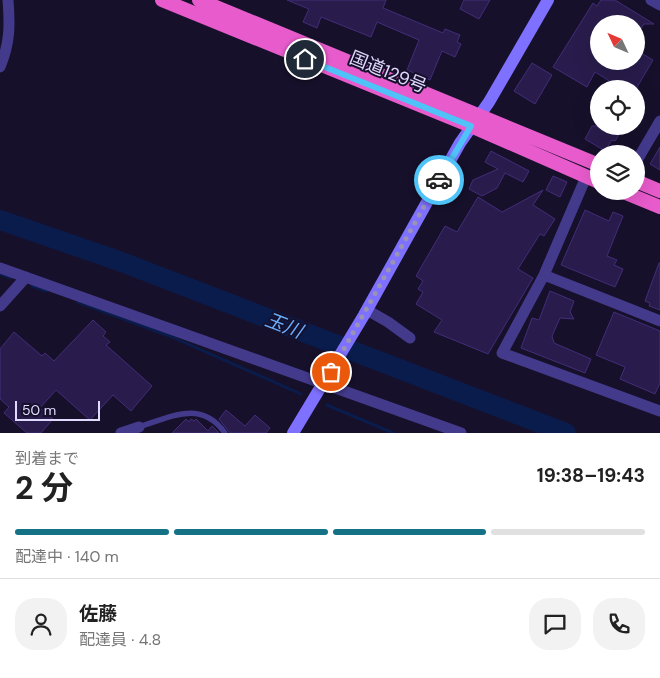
<!DOCTYPE html>
<html lang="ja">
<meta charset="utf-8">
<style>
:root{--surface:#fff;--page:#f2f2f2;--text:#222;--muted:#767676;--line:#e0e0e0;--accent:#157285}
body{margin:0;font-family:"DM Sans","Noto Sans JP",sans-serif;background:var(--page);color:var(--text);height:100vh;display:flex;flex-direction:column;font-size:19px;white-space:nowrap}
*{box-sizing:border-box;margin:0}
p{font-size:16px;color:var(--muted)}
.icon{flex:none;width:28px;height:28px;fill:none;stroke:currentColor;stroke-width:2;stroke-linecap:round;stroke-linejoin:round}
.map{position:relative;height:433px;overflow:hidden}
.details{display:flex;flex-direction:column;background:var(--surface);flex:1}
.details>*{flex:none}
.needle{width:32px;rotate:314deg}
.fabs{position:absolute;left:590px;top:15px;display:grid;gap:10px}
.fabs a{display:grid;place-items:center;width:55px;height:55px;border-radius:50%;background:var(--surface);box-shadow:0 5px 20px #0002;font-size:25px}
.scale{position:absolute;left:15px;bottom:12px;width:85px;box-sizing:border-box;padding-left:5px;border:2px solid #e1daff;border-top:0;font-size:14px;line-height:18px;white-space:nowrap;color:#e1daff;-webkit-text-stroke:4px #17102b;paint-order:stroke}
.pin{position:absolute;display:grid;place-items:center;width:42px;height:42px;color:#fff;margin:-21px;border:2px solid #fff;border-radius:50%;box-shadow:0 1px 5px #0007}
.courier{position:absolute;display:grid;place-items:center;width:50px;height:50px;margin:-25px;border:4px solid #4fc3f7;border-radius:50%;background:#fff;color:#222;box-shadow:0 1px 6px #0007}
.overview em{font-style:normal;font-weight:700}
.overview div{display:flex;flex-direction:column-reverse}
.overview{display:flex;align-items:center;justify-content:space-between;height:85px;padding:0 15px}
h1{font-size:32px;font-weight:700;line-height:38px}
.bar{display:grid;grid-template-columns:repeat(4,1fr);gap:8px 5px;align-content:center;height:60px;padding:0 15px}
.bar i{height:6px;border-radius:4px;background:var(--line)}
.bar .current{background:var(--accent)}
.bar p{grid-column:span 4}
.line{display:flex;align-items:center;gap:12px;padding:0 15px;border-top:1px solid var(--line)}
.line div{flex:1}
.round{display:grid;place-items:center;flex:none;width:52px;height:52px;border-radius:20px;background:var(--page)}
.map>svg:first-child{display:block}
</style>
<div class="map">
<svg width="660" height="433" viewBox="0 0 660 433">
<rect width="100%" height="100%" fill="#17102b"/>
<g fill="none" stroke-linecap="round" stroke-linejoin="round">
<path stroke="#0a1c4b" stroke-width="3" d="M0,274L11,278
M32,286L46,291
M78,302L172,337L301,394
M327,405L393,433"/>
<path stroke="#0a1c4b" stroke-width="20" d="M0,220L119,261L566,433"/>
</g>
<path fill="#291c4c" stroke="#422d79" d="M287,0H386L383,8L443,33L445,29L460,35L457,42L461,44L455,57L442,51L430,80L407,70L419,40L377,22L371,37L321,17L317,28L303,22L309,9Z
M464,0H490L479,19L460,9Z
M601,0H615L654,24H644L636,36V24H599V61H636V50L653,60L636,89H622L595,72L587,87L553,67L593,3L597,6Z
M532,63L552,75L535,104L514,91Z
M592,126H624L615,141L612,140L605,151L585,139Z
M660,147V170L650,164Z
M491,151L529,171L523,182L505,173L497,188L482,196L469,189L473,180L498,169L485,162Z
M553,176L567,182L560,197L546,190Z
M543,190L533,205L555,219L544,236L540,234L518,269L533,278L488,354L434,332L442,320L416,304L423,292L418,289L423,281L416,276L445,226L457,232L478,197L502,212Z
M585,210L609,221L613,212L623,216L607,256L617,260L614,265L623,269L615,287L561,265Z
M659,263H660V310L649,306L650,303L645,301Z
M550,291L574,301L570,312L574,319L560,318L552,336L554,343L591,359L585,373L521,348L532,318L539,320Z
M614,312L660,331V383L655,394L620,379L625,367L596,355Z
M93,320L106,332L103,336L110,342L106,345L152,386L131,411L113,395L90,420L56,390L40,408L53,419L41,433H27L4,413L9,407L0,399V349L14,332L42,356L45,353L54,361Z
M226,410L245,426L255,415L270,428L266,433H230L219,419Z
M186,419L189,422L191,419L194,421L196,419L208,431L212,426L219,433H172Z"/>
<g fill="none" stroke-linecap="round" stroke-linejoin="round">
<path stroke="#433a8b" stroke-width="5.5" d="M139,427C171,417 201,399 225,433"/>
<path stroke="#433a8b" stroke-width="11" d="M651,0L660,5
M0,67C10,43 10,26 8,0
M636,162L660,121
M586,177L544,275L502,353L660,411
M0,268L461,433
M544,275L660,321
M0,306L26,277
M367,310L388,322L410,338
M121,433L139,427"/>
<path stroke="#7f71ff" stroke-width="12" d="M293,433L364,315L460,143L489,102L548,0"/>
<path stroke="#e85bcc" stroke-width="14" d="M162,0L471,126L599,182
M199,0L599,165
M636,181L660,191
M621,191L660,207"/>
</g>
<g fill="none" stroke-linecap="round" stroke-linejoin="round">
<path stroke="#9a93b5" stroke-width="5" stroke-dasharray="0 9" d="M331,372L439,180"/>
<path stroke="#4fc3f7" stroke-width="6" d="M305,59L471,126L439,180"/>
</g>
<g text-anchor="middle" stroke-width="4" stroke-linejoin="round" paint-order="stroke">
<g font-size="18" fill="#e1daff" stroke="#17102b">
<text transform="translate(388 72) rotate(22)" y="6">国道129号</text>
</g>
<g font-size="19" font-style="italic" fill="#68aeff" stroke="#17102b">
<text transform="translate(284 325) rotate(21)" y="7">玉川</text>
</g>
</g>
</svg>
<div class="fabs">
<a><svg class="needle" viewBox="-14 -14 28 28"><path d="M0-13l5 13h-10z" fill="#e53935"/><path d="M0 13l5-13h-10z" fill="#767676"/></svg></a>
<a><svg class="icon" aria-label="locate" viewBox="0 0 24 24"><circle cx="12" cy="12" r="6"/><path d="M12 2v4M12 18v4M2 12h4M18 12h4"/></svg></a>
<a><svg class="icon" aria-label="layers" viewBox="0 0 24 24"><path d="M12 4l9 5-9 5-9-5zM3 14l9 5 9-5"/></svg></a>
</div>
<div class="scale">50 m</div>
<div class="pin" style="left:331px;top:372px;background:#ea580c"><svg class="icon" aria-label="bag" viewBox="0 0 24 24"><path d="M5 8h14l-1 12H6zM9 8a3 3 0 0 1 6 0"/></svg></div>
<div class="pin" style="left:305px;top:59px;background:#1f2937"><svg class="icon" aria-label="home" viewBox="0 0 24 24"><path d="M3 11l9-7 9 7M6 9v11h12V9"/></svg></div>
<div class="courier" style="left:439px;top:180px"><svg class="icon" aria-label="car" viewBox="0 0 24 24"><path d="M5 17H2v-5l4-1 3-4h7l3 4 3 1v5h-3M9 17h6M6 11h13"/><circle cx="7" cy="17" r="2"/><circle cx="17" cy="17" r="2"/></svg></div>
</div>
<section class="details">
<div class="overview"><div><h1>2 分</h1><p>到着まで</p></div><em>19:38–19:43</em></div>
<div class="bar"><i class="current"></i><i class="current"></i><i class="current"></i><i></i><p>配達中 · 140 m</p></div>
<div class="line" style="height:90px"><a class="round"><svg class="icon" aria-label="person" viewBox="0 0 24 24"><circle cx="12" cy="8" r="4"/><path d="M4 21q1-7 8-7t8 7"/></svg></a><div><b>佐藤</b><p>配達員 · 4.8</p></div><a class="round"><svg class="icon" aria-label="chat" viewBox="0 0 24 24"><path d="M4 5h16v11H9l-5 4z"/></svg></a><a class="round"><svg class="icon" aria-label="phone" viewBox="0 0 24 24"><path d="M5 4h4l2 5-3 2q2 4 5 5l2-3 5 2v4C11 20 4 13 5 4z"/></svg></a></div>
</section>
